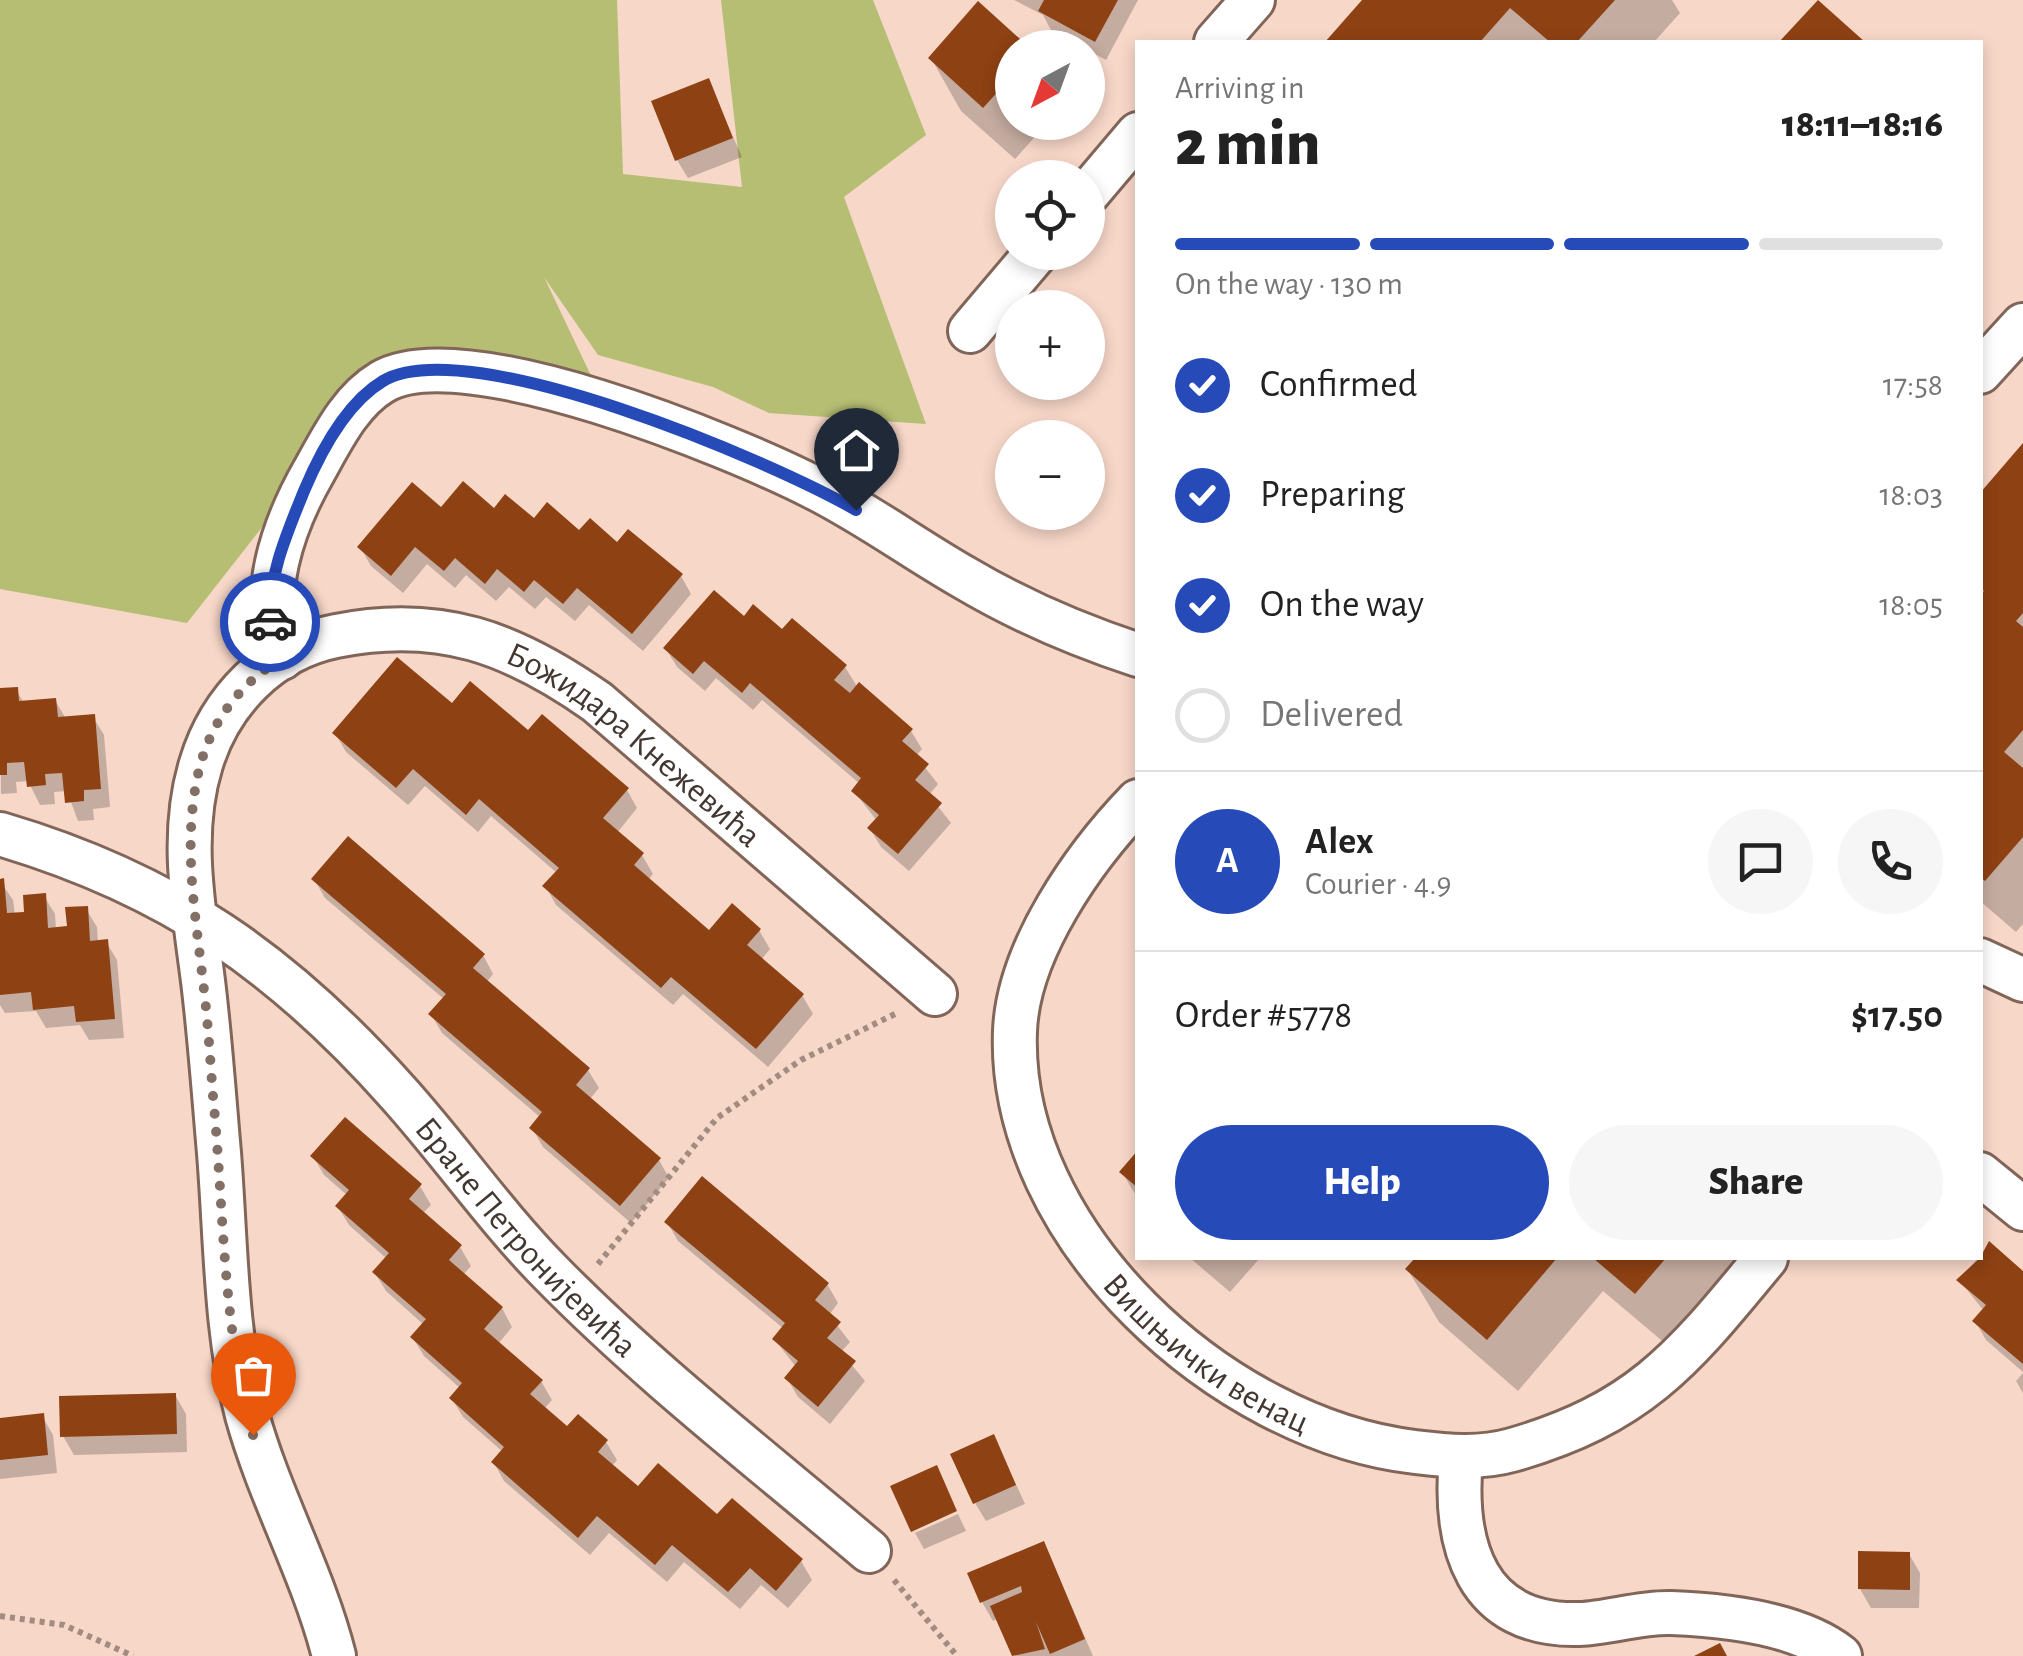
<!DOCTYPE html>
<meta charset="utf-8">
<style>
:root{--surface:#fff;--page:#f6f6f6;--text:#222;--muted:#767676;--line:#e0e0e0;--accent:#274ab9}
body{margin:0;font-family:"Alegreya Sans",sans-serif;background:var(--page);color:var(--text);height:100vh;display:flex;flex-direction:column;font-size:38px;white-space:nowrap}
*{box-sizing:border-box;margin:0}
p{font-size:32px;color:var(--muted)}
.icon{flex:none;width:55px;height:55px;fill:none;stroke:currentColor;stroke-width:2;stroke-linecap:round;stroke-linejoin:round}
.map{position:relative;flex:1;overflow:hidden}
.details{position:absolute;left:1135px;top:40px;width:848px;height:1220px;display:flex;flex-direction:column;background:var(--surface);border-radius:0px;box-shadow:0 5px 15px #0003}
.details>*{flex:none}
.needle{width:65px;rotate:221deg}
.tools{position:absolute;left:995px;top:30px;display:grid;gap:20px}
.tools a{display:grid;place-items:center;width:110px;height:110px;border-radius:50%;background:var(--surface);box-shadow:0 5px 15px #0003;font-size:50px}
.pin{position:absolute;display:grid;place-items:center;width:85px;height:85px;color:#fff;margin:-102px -42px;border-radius:50% 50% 50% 0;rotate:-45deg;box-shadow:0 0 10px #0007}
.pin .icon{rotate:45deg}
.courier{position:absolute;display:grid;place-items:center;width:100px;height:100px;margin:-50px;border:8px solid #274ab9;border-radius:50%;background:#fff;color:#222;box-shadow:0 2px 12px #0007}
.summary em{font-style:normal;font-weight:800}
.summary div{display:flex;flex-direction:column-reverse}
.summary{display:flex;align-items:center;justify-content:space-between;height:170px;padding:0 40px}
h1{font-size:65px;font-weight:800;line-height:75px}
.bar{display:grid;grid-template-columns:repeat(4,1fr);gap:15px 10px;align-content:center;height:120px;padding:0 40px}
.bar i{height:12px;border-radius:8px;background:var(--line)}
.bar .on{background:var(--accent)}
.bar p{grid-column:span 4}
.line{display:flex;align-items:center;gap:25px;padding:0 40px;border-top:2px solid var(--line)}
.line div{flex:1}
.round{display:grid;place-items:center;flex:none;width:105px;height:105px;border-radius:52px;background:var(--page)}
ol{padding:0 40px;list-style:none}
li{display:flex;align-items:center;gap:30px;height:110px}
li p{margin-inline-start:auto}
li .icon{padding:10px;border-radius:50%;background:var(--accent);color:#fff;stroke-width:4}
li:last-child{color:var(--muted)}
li i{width:55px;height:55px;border:5px solid var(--line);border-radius:50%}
.cta{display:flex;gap:20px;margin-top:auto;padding:20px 40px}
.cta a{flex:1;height:115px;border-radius:60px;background:var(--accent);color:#fff;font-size:40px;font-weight:800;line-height:115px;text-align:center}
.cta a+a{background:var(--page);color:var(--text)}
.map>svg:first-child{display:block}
</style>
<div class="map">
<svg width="2023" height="1656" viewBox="0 0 2023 1656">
<rect width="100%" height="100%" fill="#f7d7c8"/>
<path fill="#b6be74" d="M0,0H617L623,174L742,187L721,0H873L926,135L844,197L926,424L769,413L713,387L598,355L544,277L605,405L435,370L335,434L187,623L0,589Z"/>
<path fill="#0003" d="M1014,0H1138L1106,60L1051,30L1043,15Z
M1366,0H1672L1680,13L1654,42H1328Z
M1012,48V122H1048L1015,159L961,111L931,58Z
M708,81L742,157L688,178L677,160Z
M2023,447V924L2016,932L1980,901V497Z
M442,511H494L618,545L681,576L691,594L643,651L589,605L575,621L546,597L535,609L509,587L496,601L466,575L455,588L427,564L403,593L371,566L360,547Z
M744,619L782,632L792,621L845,667L858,688L911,731L922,749L916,756L938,784L929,795L951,823L909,871L881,847L870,829L877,821L854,791L860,784L762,700L753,710L716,678L705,691L677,667L666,649Z
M16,690L24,703L55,700L66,719L93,717L104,735L110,807L93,809L94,820L78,821L67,791L54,792L55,804L40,805L28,781L16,782L17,793L1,794L0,691Z
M452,707L528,734L627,790L637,808L617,833L642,855L653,874L648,880L709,933L759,930L770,949L761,960L802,995L813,1014L768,1067L683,994L673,1005L556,905L546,887L557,873L491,816L478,832L425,786L408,805L346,752L335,733Z
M314,879L483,955L493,974L486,983L588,1070L599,1088L589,1100L659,1160L669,1178L631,1223L543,1147L532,1128L541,1118L442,1033L431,1014L444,999L325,898Z
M0,881L13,900L15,915L27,914L44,896L55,914L56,930L70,929L86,909L97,927L98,942H106L117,960L124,1038L89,1040L80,1025L46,1028L36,1011L5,1013L0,1005Z
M1138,1154V1199L1122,1172Z
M313,1156L420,1186L431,1205L422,1214L460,1247L471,1266L463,1275L502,1308L512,1327L498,1344L541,1381L552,1400L544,1409L567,1430L606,1442L617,1460L611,1467L638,1490L718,1518L801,1561L812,1580L788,1608L761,1585L740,1609L684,1562L667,1582L609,1533L590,1555L504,1481L494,1463L503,1452L463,1417L452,1399L461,1389L424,1356L413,1338L424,1325L386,1291L375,1273L387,1259L349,1225L338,1207L348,1196L324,1175Z
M667,1222L827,1284L838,1303L829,1315L850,1342L841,1352L865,1381L830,1424L798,1397L787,1378L796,1367L775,1340L784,1329L678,1241Z
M1989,1245L2023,1274V1372L1986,1340L1975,1321L1984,1311L1959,1280Z
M1190,1258H1260L1230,1292Z
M1419,1258H1741L1667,1345L1603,1291L1518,1391L1439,1322L1408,1270Z
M2023,1373V1393L2016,1381Z
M175,1395L186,1414L187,1452L74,1455L63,1436Z
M42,1416L53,1435L57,1473L0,1479V1421Z
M1003,1456L1025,1504L986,1521L975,1503Z
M958,1514L966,1531L924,1549L915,1533Z
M1043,1544L1053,1563L1093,1656H1015L999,1618L993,1621L982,1602L971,1575Z
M1909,1554L1920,1573L1919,1608H1871L1860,1589Z"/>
<path fill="#8e4113" d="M1044,0H1118L1095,42L1038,11Z
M1362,0H1615L1577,42H1550L1510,8L1480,42H1325Z
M1818,0L1865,42H1779Z
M978,1L1030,48H1012V76L983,108L928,58Z
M709,78L733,138L675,161L651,101Z
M2023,443V613L2016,621L2023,627V730L2004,752L2023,768V837L1985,881L1980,877V595L1984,591L1980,587V493Z
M463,481L494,508L505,494L534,518L547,502L579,530L590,518L617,542L628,529L683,574L632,634L577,588L563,604L534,580L524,592L497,569L485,584L455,558L444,571L415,547L391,576L357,547L412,482L441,507Z
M714,590L744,616L753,604L782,629L792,618L847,665L834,680L850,693L859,682L913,729L902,741L929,764L915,780L942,803L898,854L867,828L879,815L851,791L861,778L750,683L742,693L704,661L693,674L663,648Z
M397,657L452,703L470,681L528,730L542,714L629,788L603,818L644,853L634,865L709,930L732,903L761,929L747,945L804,994L756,1049L671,977L661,988L542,886L559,868L479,799L466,815L413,769L396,788L332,733Z
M18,687L19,701L56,698L58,717L95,714L101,789L84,790V801L65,803L62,773L45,774L46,785L27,787L24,762L7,763V775H0V688Z
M348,836L485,954L473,968L590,1068L576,1085L661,1158L620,1206L529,1128L542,1112L428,1014L446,994L311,879Z
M4,878L7,913L24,912L23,895L46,893L48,928L67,926L65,907L88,906L90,941L108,939L115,1019L76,1022L74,1006L33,1010L31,992L0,995V879Z
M345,1117L422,1184L409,1199L462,1245L449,1260L503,1307L484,1329L543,1380L530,1394L567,1426L578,1414L608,1440L598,1452L638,1486L658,1463L717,1514L732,1498L803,1559L776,1591L750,1568L728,1592L672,1545L655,1565L597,1516L578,1538L491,1462L504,1447L449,1398L462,1383L410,1337L426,1319L372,1272L389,1253L335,1206L349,1190L310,1156Z
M1138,1150V1188L1119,1172Z
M702,1176L829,1283L815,1300L841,1322L827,1338L856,1361L818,1407L784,1378L798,1361L772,1339L785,1323L664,1222Z
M1989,1241L2023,1271V1364L1972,1321L1986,1305L1956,1280L1980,1258Z
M1415,1258H1557L1487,1340L1405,1269Z
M1593,1258H1666L1635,1294Z
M176,1393L177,1434L60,1437L59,1396Z
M44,1413L48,1455L0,1460V1418Z
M994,1434L1016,1485L973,1504L950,1454Z
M937,1465L957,1511L911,1532L890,1486Z
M1044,1541L1085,1639L1050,1654L1036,1622L1045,1649L1012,1656L990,1606L1022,1592L1021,1586L980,1603L967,1573Z
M1858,1551L1910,1552V1590L1858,1589Z
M1720,1643L1727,1656H1694Z"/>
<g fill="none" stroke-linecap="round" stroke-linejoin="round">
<g stroke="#816558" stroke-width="48">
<g id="minor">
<path d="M1216,42L1253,0"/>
<path d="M1088,193L1138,134"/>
<path d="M970,331L1037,252"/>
<path d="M1980,372L2023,325"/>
<path d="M282,658C258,597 282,527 314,471C332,439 350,401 382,382C462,334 735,447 815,488C867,514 914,549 965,578C1019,610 1077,635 1138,655"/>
<path id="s1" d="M1138,801C1084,857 1018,950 1015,1031C1007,1235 1223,1430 1415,1452C1448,1456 1480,1459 1512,1450C1642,1413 1685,1356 1766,1258"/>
<path id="s2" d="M0,834C169,884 282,962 399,1094C451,1152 495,1216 550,1272C649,1373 762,1460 869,1551"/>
<path d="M1980,960L2023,980"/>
<path d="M1980,1174L2023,1209"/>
<path d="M1461,1458C1453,1544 1475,1627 1579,1624C1609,1623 1640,1612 1671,1613C1724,1615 1798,1623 1840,1656"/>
<path id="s3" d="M334,1656C313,1573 270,1498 247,1415C225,1331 226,1240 219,1153C214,1096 210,1038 203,981C194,909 179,835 201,764C220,701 270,649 336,636C440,615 513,643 597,702L935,994"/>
</g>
</g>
<path stroke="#a28c81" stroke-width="6" stroke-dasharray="5 5" stroke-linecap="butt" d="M598,1264L717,1118L801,1060L897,1013
M894,1580L957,1656
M0,1616L64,1625L133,1656"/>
<use href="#minor" stroke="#fff" stroke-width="42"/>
</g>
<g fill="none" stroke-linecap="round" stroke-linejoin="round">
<path stroke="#826f66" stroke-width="10" stroke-dasharray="0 18" d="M253,1435C222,1326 224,1208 213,1096C210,1058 208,1020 203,982C195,910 182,842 199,770C211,721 240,684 282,658L270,622"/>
<path stroke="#274ab9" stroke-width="12" d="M270,622C268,576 287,533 304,491C320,453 346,403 383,381C468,331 773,462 856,510"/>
</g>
<g text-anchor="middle" stroke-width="10" stroke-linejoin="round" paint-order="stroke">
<g font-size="35" fill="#433731" stroke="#fff">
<text dy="12" stroke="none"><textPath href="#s3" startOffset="1440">Божидара Кнежевића</textPath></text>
<text dy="12" stroke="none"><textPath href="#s2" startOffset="675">Бране Петронијевића</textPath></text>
<text dy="12" stroke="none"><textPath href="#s1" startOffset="660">Вишњички венац</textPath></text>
</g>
</g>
</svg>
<div class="tools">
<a><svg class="needle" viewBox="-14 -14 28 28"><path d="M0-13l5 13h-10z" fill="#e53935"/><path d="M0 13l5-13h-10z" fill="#767676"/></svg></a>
<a><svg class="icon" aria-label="locate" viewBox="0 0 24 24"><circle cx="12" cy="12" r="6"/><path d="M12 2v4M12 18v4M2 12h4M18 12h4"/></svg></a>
<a>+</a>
<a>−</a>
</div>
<div class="pin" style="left:253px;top:1435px;background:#ea580c"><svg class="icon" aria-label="bag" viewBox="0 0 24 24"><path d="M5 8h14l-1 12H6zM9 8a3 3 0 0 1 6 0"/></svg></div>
<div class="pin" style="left:856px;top:510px;background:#1f2937"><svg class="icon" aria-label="home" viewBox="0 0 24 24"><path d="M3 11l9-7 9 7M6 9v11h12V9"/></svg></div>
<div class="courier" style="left:270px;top:622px"><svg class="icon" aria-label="car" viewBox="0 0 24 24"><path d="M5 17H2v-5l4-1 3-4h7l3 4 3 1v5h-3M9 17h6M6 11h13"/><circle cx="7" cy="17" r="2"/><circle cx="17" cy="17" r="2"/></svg></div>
<section class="details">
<div class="summary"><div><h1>2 min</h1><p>Arriving in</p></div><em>18:11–18:16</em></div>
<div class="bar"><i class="on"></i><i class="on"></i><i class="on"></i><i></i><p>On the way · 130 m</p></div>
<ol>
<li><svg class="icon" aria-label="check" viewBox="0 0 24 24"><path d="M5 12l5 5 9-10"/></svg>Confirmed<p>17:58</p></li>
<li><svg class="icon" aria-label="check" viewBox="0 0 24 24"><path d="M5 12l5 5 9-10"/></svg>Preparing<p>18:03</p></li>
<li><svg class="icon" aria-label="check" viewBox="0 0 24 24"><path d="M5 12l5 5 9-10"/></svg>On the way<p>18:05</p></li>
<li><i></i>Delivered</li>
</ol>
<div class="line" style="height:180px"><b class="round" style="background:var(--accent);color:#fff">A</b><div><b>Alex</b><p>Courier · 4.9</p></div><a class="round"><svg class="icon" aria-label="chat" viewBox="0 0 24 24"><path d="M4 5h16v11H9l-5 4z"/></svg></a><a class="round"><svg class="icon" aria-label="phone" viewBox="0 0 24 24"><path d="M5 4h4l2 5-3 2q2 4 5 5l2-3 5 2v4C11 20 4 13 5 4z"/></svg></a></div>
<div class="line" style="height:130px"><div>Order #5778</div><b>$17.50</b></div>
<div class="cta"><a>Help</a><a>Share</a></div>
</section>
</div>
